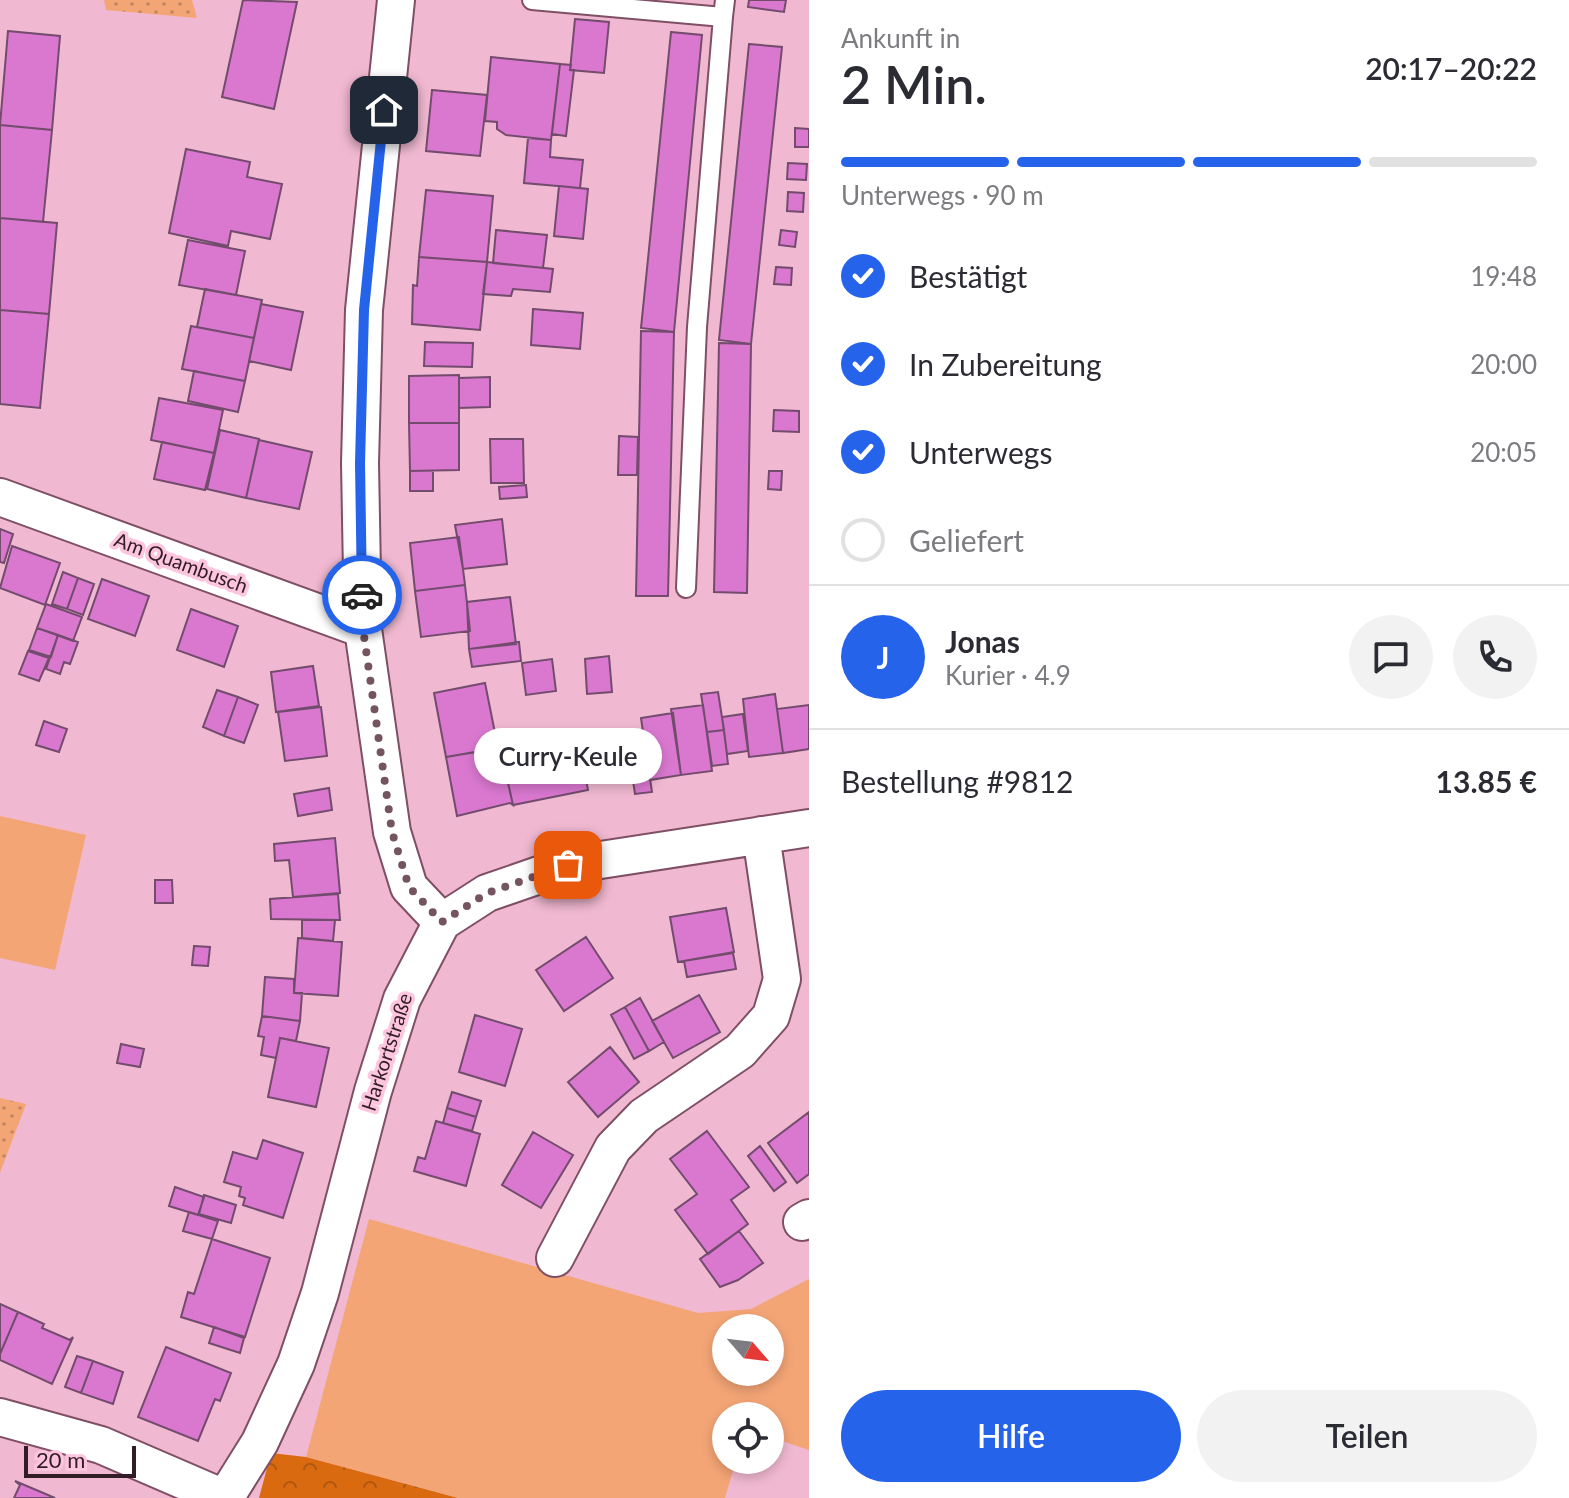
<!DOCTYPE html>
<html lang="de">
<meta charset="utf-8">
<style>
:root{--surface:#fff;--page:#f2f2f3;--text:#2b2b33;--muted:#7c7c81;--line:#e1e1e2;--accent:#2563eb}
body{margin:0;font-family:Lato,sans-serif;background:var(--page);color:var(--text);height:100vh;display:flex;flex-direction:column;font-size:30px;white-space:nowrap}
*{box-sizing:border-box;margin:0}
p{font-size:26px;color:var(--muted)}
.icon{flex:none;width:44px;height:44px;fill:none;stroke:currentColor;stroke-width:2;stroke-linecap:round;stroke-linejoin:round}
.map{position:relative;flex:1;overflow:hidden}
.details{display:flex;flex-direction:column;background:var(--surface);width:760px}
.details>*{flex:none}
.needle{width:52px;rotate:118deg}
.controls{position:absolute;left:712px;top:1314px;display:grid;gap:16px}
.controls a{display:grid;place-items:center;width:72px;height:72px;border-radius:50%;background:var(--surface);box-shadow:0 4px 12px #0003;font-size:40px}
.scale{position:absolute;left:24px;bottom:20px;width:112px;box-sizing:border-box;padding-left:8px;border:4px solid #321d27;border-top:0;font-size:22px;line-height:28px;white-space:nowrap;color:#321d27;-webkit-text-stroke:6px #fec6de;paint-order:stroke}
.pin{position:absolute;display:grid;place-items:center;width:68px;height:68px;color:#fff;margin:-34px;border-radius:16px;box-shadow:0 4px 12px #0006}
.courier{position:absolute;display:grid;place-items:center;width:80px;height:80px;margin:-40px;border:6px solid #2563eb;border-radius:50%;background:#fff;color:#222;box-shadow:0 2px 10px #0007}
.bubble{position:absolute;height:56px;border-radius:28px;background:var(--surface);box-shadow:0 4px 12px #0003;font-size:26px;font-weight:600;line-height:56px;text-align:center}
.summary em{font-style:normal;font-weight:600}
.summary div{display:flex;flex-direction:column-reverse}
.summary{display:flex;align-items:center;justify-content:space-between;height:136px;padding:0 32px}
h1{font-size:52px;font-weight:600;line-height:60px}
.bar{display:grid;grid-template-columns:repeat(4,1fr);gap:12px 8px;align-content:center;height:96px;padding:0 32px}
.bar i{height:10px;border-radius:6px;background:var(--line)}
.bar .active{background:var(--accent)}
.bar p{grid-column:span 4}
.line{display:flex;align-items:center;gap:20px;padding:0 32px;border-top:2px solid var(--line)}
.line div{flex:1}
.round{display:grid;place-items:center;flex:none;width:84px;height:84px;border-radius:42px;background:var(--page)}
ol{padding:0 32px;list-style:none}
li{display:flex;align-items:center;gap:24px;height:88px}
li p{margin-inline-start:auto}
li .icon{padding:8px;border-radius:50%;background:var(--accent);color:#fff;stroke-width:4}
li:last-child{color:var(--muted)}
li i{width:44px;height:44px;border:4px solid var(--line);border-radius:50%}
.primary-button{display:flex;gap:16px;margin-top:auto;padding:16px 32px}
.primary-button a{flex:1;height:92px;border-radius:48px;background:var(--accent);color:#fff;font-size:32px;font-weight:600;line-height:92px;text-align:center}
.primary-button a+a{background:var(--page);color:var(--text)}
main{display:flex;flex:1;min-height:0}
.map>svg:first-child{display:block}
</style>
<main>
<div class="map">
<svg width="809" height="1498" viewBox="0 0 809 1498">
<defs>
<pattern id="forest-crowns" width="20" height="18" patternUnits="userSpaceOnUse" patternTransform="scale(2)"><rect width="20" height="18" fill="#d96a10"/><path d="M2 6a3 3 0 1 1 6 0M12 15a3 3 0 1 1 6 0" fill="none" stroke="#b1570f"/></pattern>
<pattern id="park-dots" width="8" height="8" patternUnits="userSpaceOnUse" patternTransform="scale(2)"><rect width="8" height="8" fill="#f4a576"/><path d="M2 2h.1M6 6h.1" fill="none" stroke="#c68661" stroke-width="1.8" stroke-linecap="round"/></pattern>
</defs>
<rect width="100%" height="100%" fill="#f1b9d1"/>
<path fill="#f4a576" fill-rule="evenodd" d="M0,816L86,835L55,970L0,958Z
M369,1219L698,1313L751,1309L809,1279V1450L770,1437V1416H726V1460H736L725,1498H458L306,1457ZM726,1328H770V1372H726Z"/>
<path fill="url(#forest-crowns)" d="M271,1453L306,1457L458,1498H259Z"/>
<path fill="url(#park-dots)" d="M104,0H192L197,18L106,10Z
M0,1098L26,1104L0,1173Z"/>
<path fill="#da78d0" stroke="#724b6d" stroke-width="2" d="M243,0L297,2L274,109L222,97Z
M749,0H786L784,12L748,7Z
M575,19L609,22L604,73L570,70Z
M8,31L60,36L52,130L0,125Z
M671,32L702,35L674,332L641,328Z
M749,44L782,47L751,344L719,340Z
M491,57L560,64L551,140L506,135L497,129V122L485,121Z
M560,64L571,65L570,70H574L566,136L552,134Z
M432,90L487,95L480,156L426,151Z
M0,125L52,130L43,222L0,218Z
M795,128L809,129V147H795Z
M528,138L551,140L550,157L583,160L580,188L524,183Z
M186,149L250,162L247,177L282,184L270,239L231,231L228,246L169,233Z
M788,163L807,164L806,180L787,179Z
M559,186L588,189L583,239L554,236Z
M426,190L493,196L487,262L419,257Z
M788,192L804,193L803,212L787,211Z
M0,218L57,223L49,314L0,310Z
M496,230L547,235L543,268L493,263Z
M781,230L797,232L795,247L779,245Z
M188,240L245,251L236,295L179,285Z
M419,257L487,262L480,330L412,324L413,285L417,286Z
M487,262L553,269L550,292L513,289L511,296L483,294Z
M776,267L792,268L791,285L774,284Z
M205,289L262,300L254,338L197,327Z
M261,304L303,312L291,370L249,361Z
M533,309L583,313L580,349L531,345Z
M0,310L49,314L40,408L0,404Z
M191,326L254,338L245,381L182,369Z
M641,331L674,332L668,596H636Z
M425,342L473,343L472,367L424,366Z
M719,343L751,344L747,593L714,592Z
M194,371L245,381L238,412L188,401Z
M459,375V423H409V376Z
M490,377V407L459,408V378Z
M159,398L223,410L214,453L151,440Z
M774,410L799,411V432L773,431Z
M409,423H459V470L410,471Z
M220,430L259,439L246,498L207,489Z
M619,436L638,437L637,475H618Z
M490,439H523L524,483H491Z
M259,440L312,452L299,509L246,498Z
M162,442L214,453L205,490L154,479Z
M410,471H433V491H410Z
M769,471H782L781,490L768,489Z
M526,485L527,497L500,499L499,487Z
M502,519L507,564L463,569L455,525Z
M0,529L13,534L4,563L0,562Z
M459,537L465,585L415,591L410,543Z
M12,546L60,563L45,605L0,588Z
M63,572L78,578L67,609L52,604Z
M78,578L94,584L83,615L67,609Z
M102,579L149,596L135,636L88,619Z
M465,585L470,631L421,637L415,591Z
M510,597L516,644L469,649L467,602Z
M46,604L82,617L73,641L37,628Z
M191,609L238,626L224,667L177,650Z
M37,628L58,635L51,657L29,650Z
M58,635L78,642L70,664L64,662L60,674L46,669Z
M519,642L521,661L472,667L469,649Z
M28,651L49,658L39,681L19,674Z
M609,656L612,692L587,694L585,659Z
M552,659L556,691L526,695L522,663Z
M313,666L319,706L276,712L271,672Z
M485,683L498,748L446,757L434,693Z
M217,690L238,697L224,736L203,727Z
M718,692L724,730L707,732L701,694Z
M775,694L783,753L749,757L743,699Z
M238,697L258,705L244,743L224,736Z
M703,705L712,771L681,775L671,709Z
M809,705V749L783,753L777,709Z
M321,707L327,756L285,761L278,712Z
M673,713L681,775L650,780L641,718Z
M743,714L748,751L727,754L722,717Z
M44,721L67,729L59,752L36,745Z
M724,730L728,764L712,766L707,732Z
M626,731L630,761L599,766L594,735Z
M500,748L513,805L510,803L457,816L446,757Z
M581,754L588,790L513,805L505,769Z
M647,759L652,792L635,794L630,761Z
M329,788L332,810L298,816L294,794Z
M335,838L340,893L293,897L289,860L275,861L274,844Z
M155,880H172L173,903H155Z
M338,894L340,920L271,919L270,899Z
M726,908L734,952L678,962L670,917Z
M302,920H335L333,941L302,938Z
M586,937L613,978L564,1011L536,970Z
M298,938L342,942L338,996L294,993Z
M194,946L210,947L208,966L192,965Z
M733,953L736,969L687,977L684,961Z
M265,977L294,979V993H302L300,1021L262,1016Z
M699,995L720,1032L673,1058L652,1021Z
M640,998L664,1042L649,1051L625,1007Z
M625,1007L649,1051L634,1059L611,1015Z
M475,1015L522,1029L505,1086L459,1072Z
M262,1016L300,1021L296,1041L280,1038L276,1058L261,1055L264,1037L258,1036Z
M280,1038L329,1048L316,1107L268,1097Z
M121,1044L144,1049L140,1067L117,1063Z
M610,1047L639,1082L598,1117L568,1082Z
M452,1092L481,1101L476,1117L447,1108Z
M447,1108L476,1117L472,1131L443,1123Z
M809,1112V1174L797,1183L768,1143Z
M436,1121L480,1134L466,1186L414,1171L418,1157L425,1159Z
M707,1131L749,1187L731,1200L748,1224L708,1254L675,1210L697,1194L670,1159Z
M533,1132L573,1155L541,1208L502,1185Z
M263,1140L303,1153L283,1218L243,1205L245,1198L239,1196L241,1187L224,1182L233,1152L257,1159Z
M760,1146L786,1182L774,1191L748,1156Z
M175,1187L204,1197L198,1215L169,1206Z
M204,1195L236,1205L231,1223L199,1214Z
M189,1212L218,1221L212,1239L183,1231Z
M739,1231L763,1263L738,1280L720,1287L700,1259Z
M212,1239L270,1258L245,1337L181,1317L188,1292L194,1294Z
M0,1304L18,1312L0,1354Z
M18,1312L44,1324L42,1328L70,1340L73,1337L52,1384L0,1360V1354Z
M214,1327L244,1338L240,1353L209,1343Z
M166,1347L231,1373L220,1401L215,1399L198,1441L138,1417Z
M77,1356L93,1361L81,1393L65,1387Z
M93,1361L123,1372L113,1404L81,1393Z
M15,1481L55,1498H14L20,1485Z"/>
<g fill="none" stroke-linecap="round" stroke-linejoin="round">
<g stroke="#7f4f65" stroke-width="22">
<path id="lane" d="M532,0L723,17L725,0
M686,588L697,327L723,17"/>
</g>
<g stroke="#7f4f65" stroke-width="40">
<path id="street" d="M396,0L364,310L360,463L363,629L392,832L409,887L442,922
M0,497L363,629
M802,1222L809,1218
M555,1258L613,1148L644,1116L740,1051L771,1016L782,979L761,835
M0,1417L101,1445L224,1498
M225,1498L260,1442L296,1364L320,1293L373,1091L402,999L442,922L487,893L568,865L809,828"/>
</g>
<use href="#lane" stroke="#fff" stroke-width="18"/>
<use href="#street" stroke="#fff" stroke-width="36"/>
</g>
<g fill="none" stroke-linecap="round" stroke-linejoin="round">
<path stroke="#755462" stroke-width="8" stroke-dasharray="0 14.4" d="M362,595L363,629L392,832L409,887L442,922L487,893L568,865"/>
<path stroke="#2563eb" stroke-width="10" d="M362,595L360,463L364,310L384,110"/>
</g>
<g text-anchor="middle" stroke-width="7" stroke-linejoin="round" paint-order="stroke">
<g font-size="20" fill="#321d27" stroke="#fec6de">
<text transform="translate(181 563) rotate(20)" y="7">Am Quambusch</text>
<text transform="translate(387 1052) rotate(-72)" y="7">Harkortstraße</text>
</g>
</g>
</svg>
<div class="controls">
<a><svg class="needle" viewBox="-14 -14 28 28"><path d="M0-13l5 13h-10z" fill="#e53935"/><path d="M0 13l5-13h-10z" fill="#7c7c81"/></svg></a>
<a><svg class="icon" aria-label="locate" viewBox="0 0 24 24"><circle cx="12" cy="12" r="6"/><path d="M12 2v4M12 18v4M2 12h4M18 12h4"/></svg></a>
</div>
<div class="scale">20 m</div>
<div class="pin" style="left:568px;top:865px;background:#ea580c"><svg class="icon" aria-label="bag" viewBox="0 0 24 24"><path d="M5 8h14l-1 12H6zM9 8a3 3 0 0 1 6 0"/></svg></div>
<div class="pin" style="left:384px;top:110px;background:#1f2937"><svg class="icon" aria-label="home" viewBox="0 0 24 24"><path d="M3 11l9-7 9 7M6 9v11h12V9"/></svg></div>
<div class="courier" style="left:362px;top:595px"><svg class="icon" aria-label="car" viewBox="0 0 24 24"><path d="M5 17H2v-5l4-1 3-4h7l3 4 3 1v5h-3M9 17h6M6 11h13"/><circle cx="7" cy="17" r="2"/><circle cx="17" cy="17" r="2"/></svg></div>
<div class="bubble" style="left:474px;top:728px;width:188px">Curry-Keule</div>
</div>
<section class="details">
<div class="summary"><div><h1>2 Min.</h1><p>Ankunft in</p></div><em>20:17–20:22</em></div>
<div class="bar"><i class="active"></i><i class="active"></i><i class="active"></i><i></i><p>Unterwegs · 90 m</p></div>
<ol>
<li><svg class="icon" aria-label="check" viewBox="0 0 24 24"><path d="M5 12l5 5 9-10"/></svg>Bestätigt<p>19:48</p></li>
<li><svg class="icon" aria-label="check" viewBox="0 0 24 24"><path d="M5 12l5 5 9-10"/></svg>In Zubereitung<p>20:00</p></li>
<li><svg class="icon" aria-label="check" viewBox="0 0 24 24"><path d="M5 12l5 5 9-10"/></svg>Unterwegs<p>20:05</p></li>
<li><i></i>Geliefert</li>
</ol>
<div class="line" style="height:144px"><b class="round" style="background:var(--accent);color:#fff">J</b><div><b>Jonas</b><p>Kurier · 4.9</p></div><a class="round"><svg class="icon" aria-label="chat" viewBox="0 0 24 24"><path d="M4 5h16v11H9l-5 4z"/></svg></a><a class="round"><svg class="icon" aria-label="phone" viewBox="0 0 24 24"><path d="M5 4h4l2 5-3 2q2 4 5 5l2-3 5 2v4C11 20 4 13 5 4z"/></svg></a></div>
<div class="line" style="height:104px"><div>Bestellung #9812</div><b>13.85 €</b></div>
<div class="primary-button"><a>Hilfe</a><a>Teilen</a></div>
</section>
</main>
